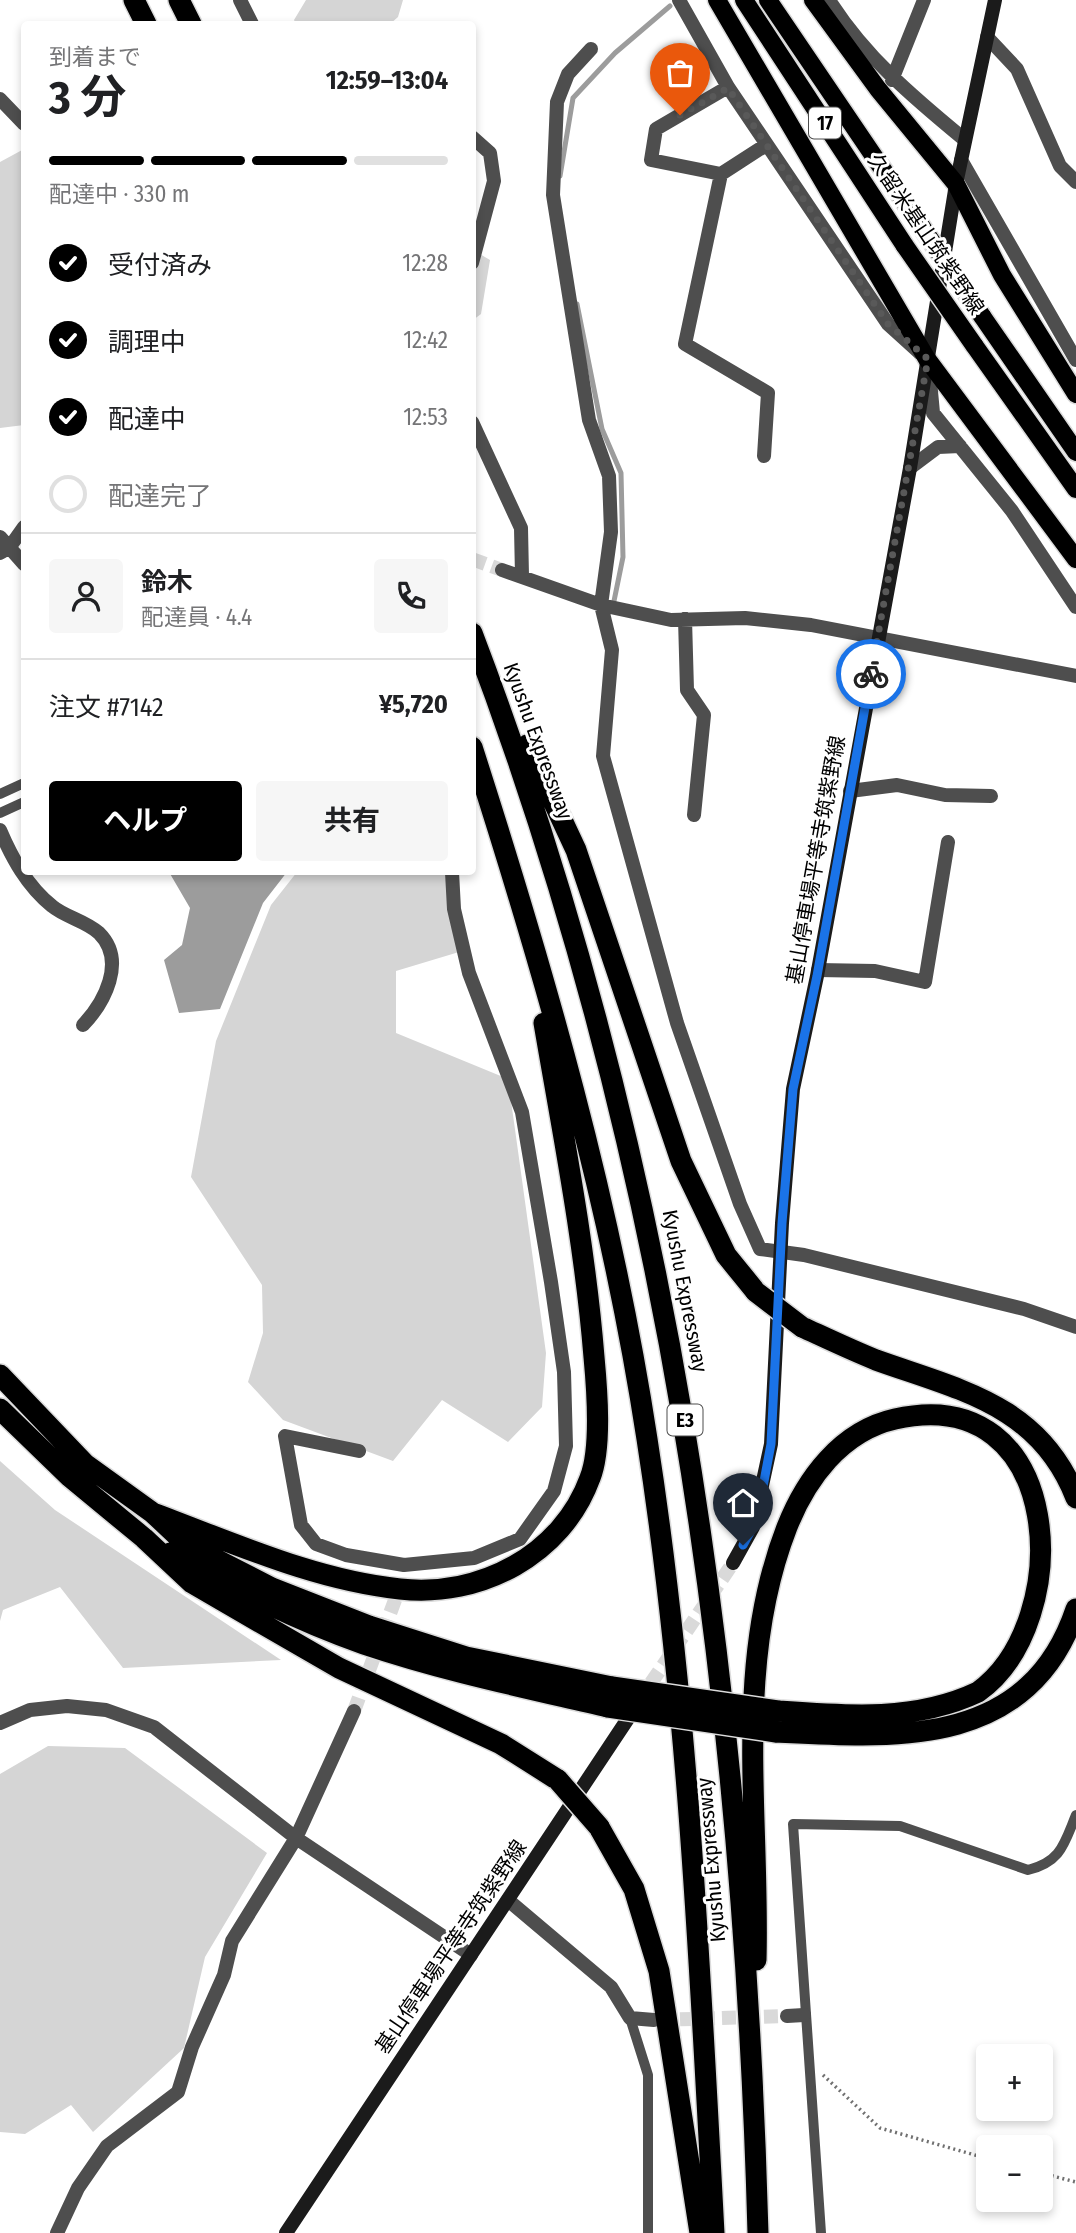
<!DOCTYPE html>
<html lang="ja">
<meta charset="utf-8">
<style>
:root{--surface:#fff;--page:#f6f6f6;--text:#202124;--muted:#757577;--line:#e0e0e0;--accent:#000}
body{margin:0;font-family:"Fira Sans Condensed","Noto Sans JP",sans-serif;background:var(--page);color:var(--text);height:100vh;display:flex;flex-direction:column;font-size:26px;white-space:nowrap}
*{box-sizing:border-box;margin:0}
p{font-size:23px;color:var(--muted)}
.icon{flex:none;width:38px;height:38px;fill:none;stroke:currentColor;stroke-width:2;stroke-linecap:round;stroke-linejoin:round}
.map{position:relative;flex:1;overflow:hidden}
.drawer{position:absolute;left:21px;top:21px;width:455px;height:854px;display:flex;flex-direction:column;background:var(--surface);border-radius:7px;box-shadow:0 4px 10px #0003}
.drawer>*{flex:none}
.tools{position:absolute;left:976px;top:2044px;display:grid;gap:14px}
.tools a{display:grid;place-items:center;width:77px;height:77px;border-radius:7px;background:var(--surface);box-shadow:0 4px 10px #0003;font-size:35px}
.pin{position:absolute;display:grid;place-items:center;width:60px;height:60px;color:#fff;margin:-72px -30px;border-radius:50% 50% 50% 0;rotate:-45deg;box-shadow:0 0 7px #0007}
.pin .icon{rotate:45deg}
.courier{position:absolute;display:grid;place-items:center;width:70px;height:70px;margin:-35px;border:5px solid #1a73e8;border-radius:50%;background:#fff;color:#222;box-shadow:0 2px 9px #0007}
.headline em{font-style:normal;font-weight:700}
.headline div{display:flex;flex-direction:column-reverse}
.headline{display:flex;align-items:center;justify-content:space-between;height:119px;padding:0 28px}
h1{font-size:46px;font-weight:700;line-height:52px}
.bar{display:grid;grid-template-columns:repeat(4,1fr);gap:10px 7px;align-content:center;height:84px;padding:0 28px}
.bar i{height:9px;border-radius:5px;background:var(--line)}
.bar .current{background:var(--accent)}
.bar p{grid-column:span 4}
.line{display:flex;align-items:center;gap:18px;padding:0 28px;border-top:2px solid var(--line)}
.line div{flex:1}
.round{display:grid;place-items:center;flex:none;width:74px;height:74px;border-radius:7px;background:var(--page)}
ol{padding:0 28px;list-style:none}
li{display:flex;align-items:center;gap:21px;height:77px}
li p{margin-inline-start:auto}
li .icon{padding:7px;border-radius:50%;background:var(--accent);color:#fff;stroke-width:4}
li:last-child{color:var(--muted)}
li i{width:38px;height:38px;border:4px solid var(--line);border-radius:50%}
.button{display:flex;gap:14px;margin-top:auto;padding:14px 28px}
.button a{flex:1;height:80px;border-radius:7px;background:var(--accent);color:#fff;font-size:28px;font-weight:700;line-height:80px;text-align:center}
.button a+a{background:var(--page);color:var(--text)}
.map>svg:first-child{display:block}
</style>
<div class="map">
<svg width="1076" height="2233" viewBox="0 0 1076 2233">
<rect width="100%" height="100%" fill="#fff"/>
<path fill="#d5d5d5" d="M306,0H403L398,17L390,24H296L294,20Z
M24,149V425L0,428V162Z
M473,250L490,260L481,314L473,320Z
M297,872H450L459,952L396,971V1033L508,1079L546,1353L542,1407L508,1442L442,1400L393,1461L283,1420L248,1382L263,1333L262,1285L191,1177L216,1041L271,905Z
M0,1461L55,1510L281,1660L123,1668L60,1587L3,1610L0,1621Z
M48,1746L125,1748L267,1853L205,1957L184,2048L93,2132L71,2105L25,2134L0,2132V1774Z"/>
<path fill="#9c9c9c" d="M169,872H287L263,903L220,1009L179,1013L164,960L182,945L190,908Z"/>
<g fill="none" stroke-linecap="round" stroke-linejoin="round">
<path stroke="#9c9c9c" stroke-width="5" d="M560,176L573,98L615,53L670,6
M577,304L602,429L621,473L623,557L614,601"/>
<path stroke="#d9d9d9" stroke-width="14" stroke-dasharray="14 7" stroke-linecap="butt" d="M472,559L502,570
M354,1711L402,1581
M659,2020L787,2016"/>
<path stroke="#d9d9d9" stroke-width="14" stroke-dasharray="14 7" stroke-linecap="butt" d="M651,1683L733,1563"/>
<g stroke="#dbdbdb" stroke-width="21">
<path id="primary" d="M717,0L927,359L1076,559
M744,0L905,246
M768,0L913,214
M813,0L878,89L956,184L1002,275L1076,394
M982,316L1076,452
M974,345L1076,489"/>
</g>
<g stroke="#dbdbdb" stroke-width="24">
<path id="motorway" d="M134,0L146,24
M179,0L191,24
M472,633C668,1148 743,1684 758,2233
M527,745L576,850L681,1161L726,1255L756,1292
M472,747C545,974 611,1203 647,1439C688,1702 700,1968 714,2233
M802,1327C826,1338 851,1350 876,1360C960,1390 1040,1405 1076,1498
M0,1375L85,1464L153,1513L186,1544L272,1588L369,1626L466,1657L612,1687
M0,1409L70,1477L144,1538L192,1583L339,1668L501,1744L558,1780
M153,1513C234,1543 314,1580 400,1589C480,1598 562,1555 590,1478C602,1448 597,1389 594,1357C585,1245 563,1134 544,1023
M170,1553C232,1587 297,1621 364,1644C444,1671 527,1688 608,1707
M776,1732C895,1738 1029,1749 1076,1609
M599,1827L634,1889L659,1971L700,2233
M756,1960C760,1816 733,1665 787,1527C806,1479 841,1431 895,1419C1066,1380 1076,1622 978,1692C915,1722 845,1716 778,1711"/>
</g>
<path stroke="#707070" stroke-width="3.5" stroke-dasharray="2 3.5" stroke-linecap="butt" d="M823,2075L880,2128L989,2159
M1041,2173L1076,2182"/>
<path stroke="#4e4e4e" stroke-width="10" d="M0,794L24,783
M0,813L24,802
M630,2018L648,2075V2233
M821,2233L793,1824L900,1826L1028,1870C1061,1862 1064,1844 1076,1815"/>
<path stroke="#4e4e4e" stroke-width="14" d="M240,0L252,24
M679,0L728,87L888,324L920,353
M829,0C865,57 914,98 965,140
M987,37L1017,69L1060,166L1076,182
M591,49L568,74L557,102L553,195L589,420L609,476L611,532L601,605L612,650L603,756L677,1023L740,1204L760,1249L804,1255L1024,1309L1076,1327
M892,80L924,0
M0,99L24,124
M472,137L490,153L494,181L472,263
M961,160L1076,360
M721,174L651,160L656,129L728,87
M929,370L933,413L1012,511L1076,607
M472,422L521,528L522,576
M764,456L768,393L685,344L721,174L766,145
M910,468L938,447L960,446
M0,537L24,564
M0,553L9,548L24,527
M502,570L601,605L671,620L745,618L811,625L1076,676
M685,619L687,690L704,715L694,815
M850,791L897,785L945,795L991,796
M0,830C12,858 27,886 52,906C65,917 86,921 99,933C127,961 104,1003 83,1025
M818,970L875,971L925,982L948,842
M359,1451L285,1436L301,1525L316,1544L346,1555L404,1565L474,1558L520,1539L554,1491L566,1446L564,1372L551,1282L522,1112L469,973L454,909L452,872
M0,1723L30,1710L67,1706L106,1710L154,1727L296,1838L471,1955
M508,1900L611,1987L630,2018L654,2020
M787,2016L804,2015
M57,2233L78,2188L107,2146L178,2092L192,2047L224,1975L232,1941L296,1838L354,1711"/>
<path stroke="#1b1b1b" stroke-width="14" d="M733,1563L753,1527L771,1444L782,1223L793,1089L817,976L910,468L956,184L995,0
M286,2233L637,1705"/>
<use href="#primary" stroke="#000" stroke-width="18"/>
<use href="#motorway" stroke="#000" stroke-width="21"/>
<g stroke="#dbdbdb" stroke-width="21" stroke-linecap="butt">
<path id="primary-bridge" d="M913,214L982,316
M905,246L974,345"/>
</g>
<g stroke="#dbdbdb" stroke-width="24" stroke-linecap="butt">
<path id="motorway-bridge" d="M756,1292L802,1327
M612,1687L778,1711
M608,1707L776,1732
M558,1780L599,1827"/>
</g>
<use href="#primary-bridge" stroke="#000" stroke-width="18"/>
<use href="#motorway-bridge" stroke="#000" stroke-width="21"/>
</g>
<g fill="none" stroke-linecap="round" stroke-linejoin="round">
<path stroke="#595959" stroke-width="7" stroke-dasharray="0 12.6" d="M680,115L728,88L888,324L928,359L871,674"/>
<path stroke="#1a73e8" stroke-width="9" d="M743,1545L753,1527L762,1492L771,1444L782,1223L793,1089L817,976L871,674"/>
</g>
<g text-anchor="middle" stroke-width="6" stroke-linejoin="round" paint-order="stroke">
<g fill="#fff" stroke="#4c4c4c" stroke-width="2">
<rect x="809" y="107.5" width="32" height="31" rx="5"/>
<rect x="667.5" y="1404.5" width="35" height="31" rx="5"/>
</g>
<g font-size="19" font-weight="bold" fill="#000">
<text x="825" y="130">17</text>
<text x="685" y="1427">E3</text>
</g>
<g font-size="21" fill="#000" stroke="#fff">
<text transform="translate(926 234) rotate(56)" y="7">久留米基山筑紫野線</text>
<text transform="translate(538 741) rotate(70)" y="7">Kyushu Expressway</text>
<text transform="translate(816 860) rotate(-80)" y="7">基山停車場平等寺筑紫野線</text>
<text transform="translate(685 1291) rotate(79)" y="7">Kyushu Expressway</text>
<text transform="translate(711 1860) rotate(-95)" y="7">Kyushu Expressway</text>
<text transform="translate(451 1947) rotate(-56)" y="7">基山停車場平等寺筑紫野線</text>
</g>
</g>
</svg>
<div class="tools">
<a>+</a>
<a>−</a>
</div>
<div class="pin" style="left:680px;top:115px;background:#ea580c"><svg class="icon" aria-label="bag" viewBox="0 0 24 24"><path d="M5 8h14l-1 12H6zM9 8a3 3 0 0 1 6 0"/></svg></div>
<div class="pin" style="left:743px;top:1545px;background:#1f2937"><svg class="icon" aria-label="home" viewBox="0 0 24 24"><path d="M3 11l9-7 9 7M6 9v11h12V9"/></svg></div>
<div class="courier" style="left:871px;top:674px"><svg class="icon" aria-label="bike" viewBox="0 0 24 24"><circle cx="6" cy="16" r="4"/><circle cx="18" cy="16" r="4"/><path d="M6 16l4-8h5l3 8M10 8l3 8H6M13 5h3"/></svg></div>
<section class="drawer">
<div class="headline"><div><h1>3 分</h1><p>到着まで</p></div><em>12:59–13:04</em></div>
<div class="bar"><i class="current"></i><i class="current"></i><i class="current"></i><i></i><p>配達中 · 330 m</p></div>
<ol>
<li><svg class="icon" aria-label="check" viewBox="0 0 24 24"><path d="M5 12l5 5 9-10"/></svg>受付済み<p>12:28</p></li>
<li><svg class="icon" aria-label="check" viewBox="0 0 24 24"><path d="M5 12l5 5 9-10"/></svg>調理中<p>12:42</p></li>
<li><svg class="icon" aria-label="check" viewBox="0 0 24 24"><path d="M5 12l5 5 9-10"/></svg>配達中<p>12:53</p></li>
<li><i></i>配達完了</li>
</ol>
<div class="line" style="height:126px"><a class="round"><svg class="icon" aria-label="person" viewBox="0 0 24 24"><circle cx="12" cy="8" r="4"/><path d="M4 21q1-7 8-7t8 7"/></svg></a><div><b>鈴木</b><p>配達員 · 4.4</p></div><a class="round"><svg class="icon" aria-label="phone" viewBox="0 0 24 24"><path d="M5 4h4l2 5-3 2q2 4 5 5l2-3 5 2v4C11 20 4 13 5 4z"/></svg></a></div>
<div class="line" style="height:91px"><div>注文 #7142</div><b>¥5,720</b></div>
<div class="button"><a>ヘルプ</a><a>共有</a></div>
</section>
</div>
